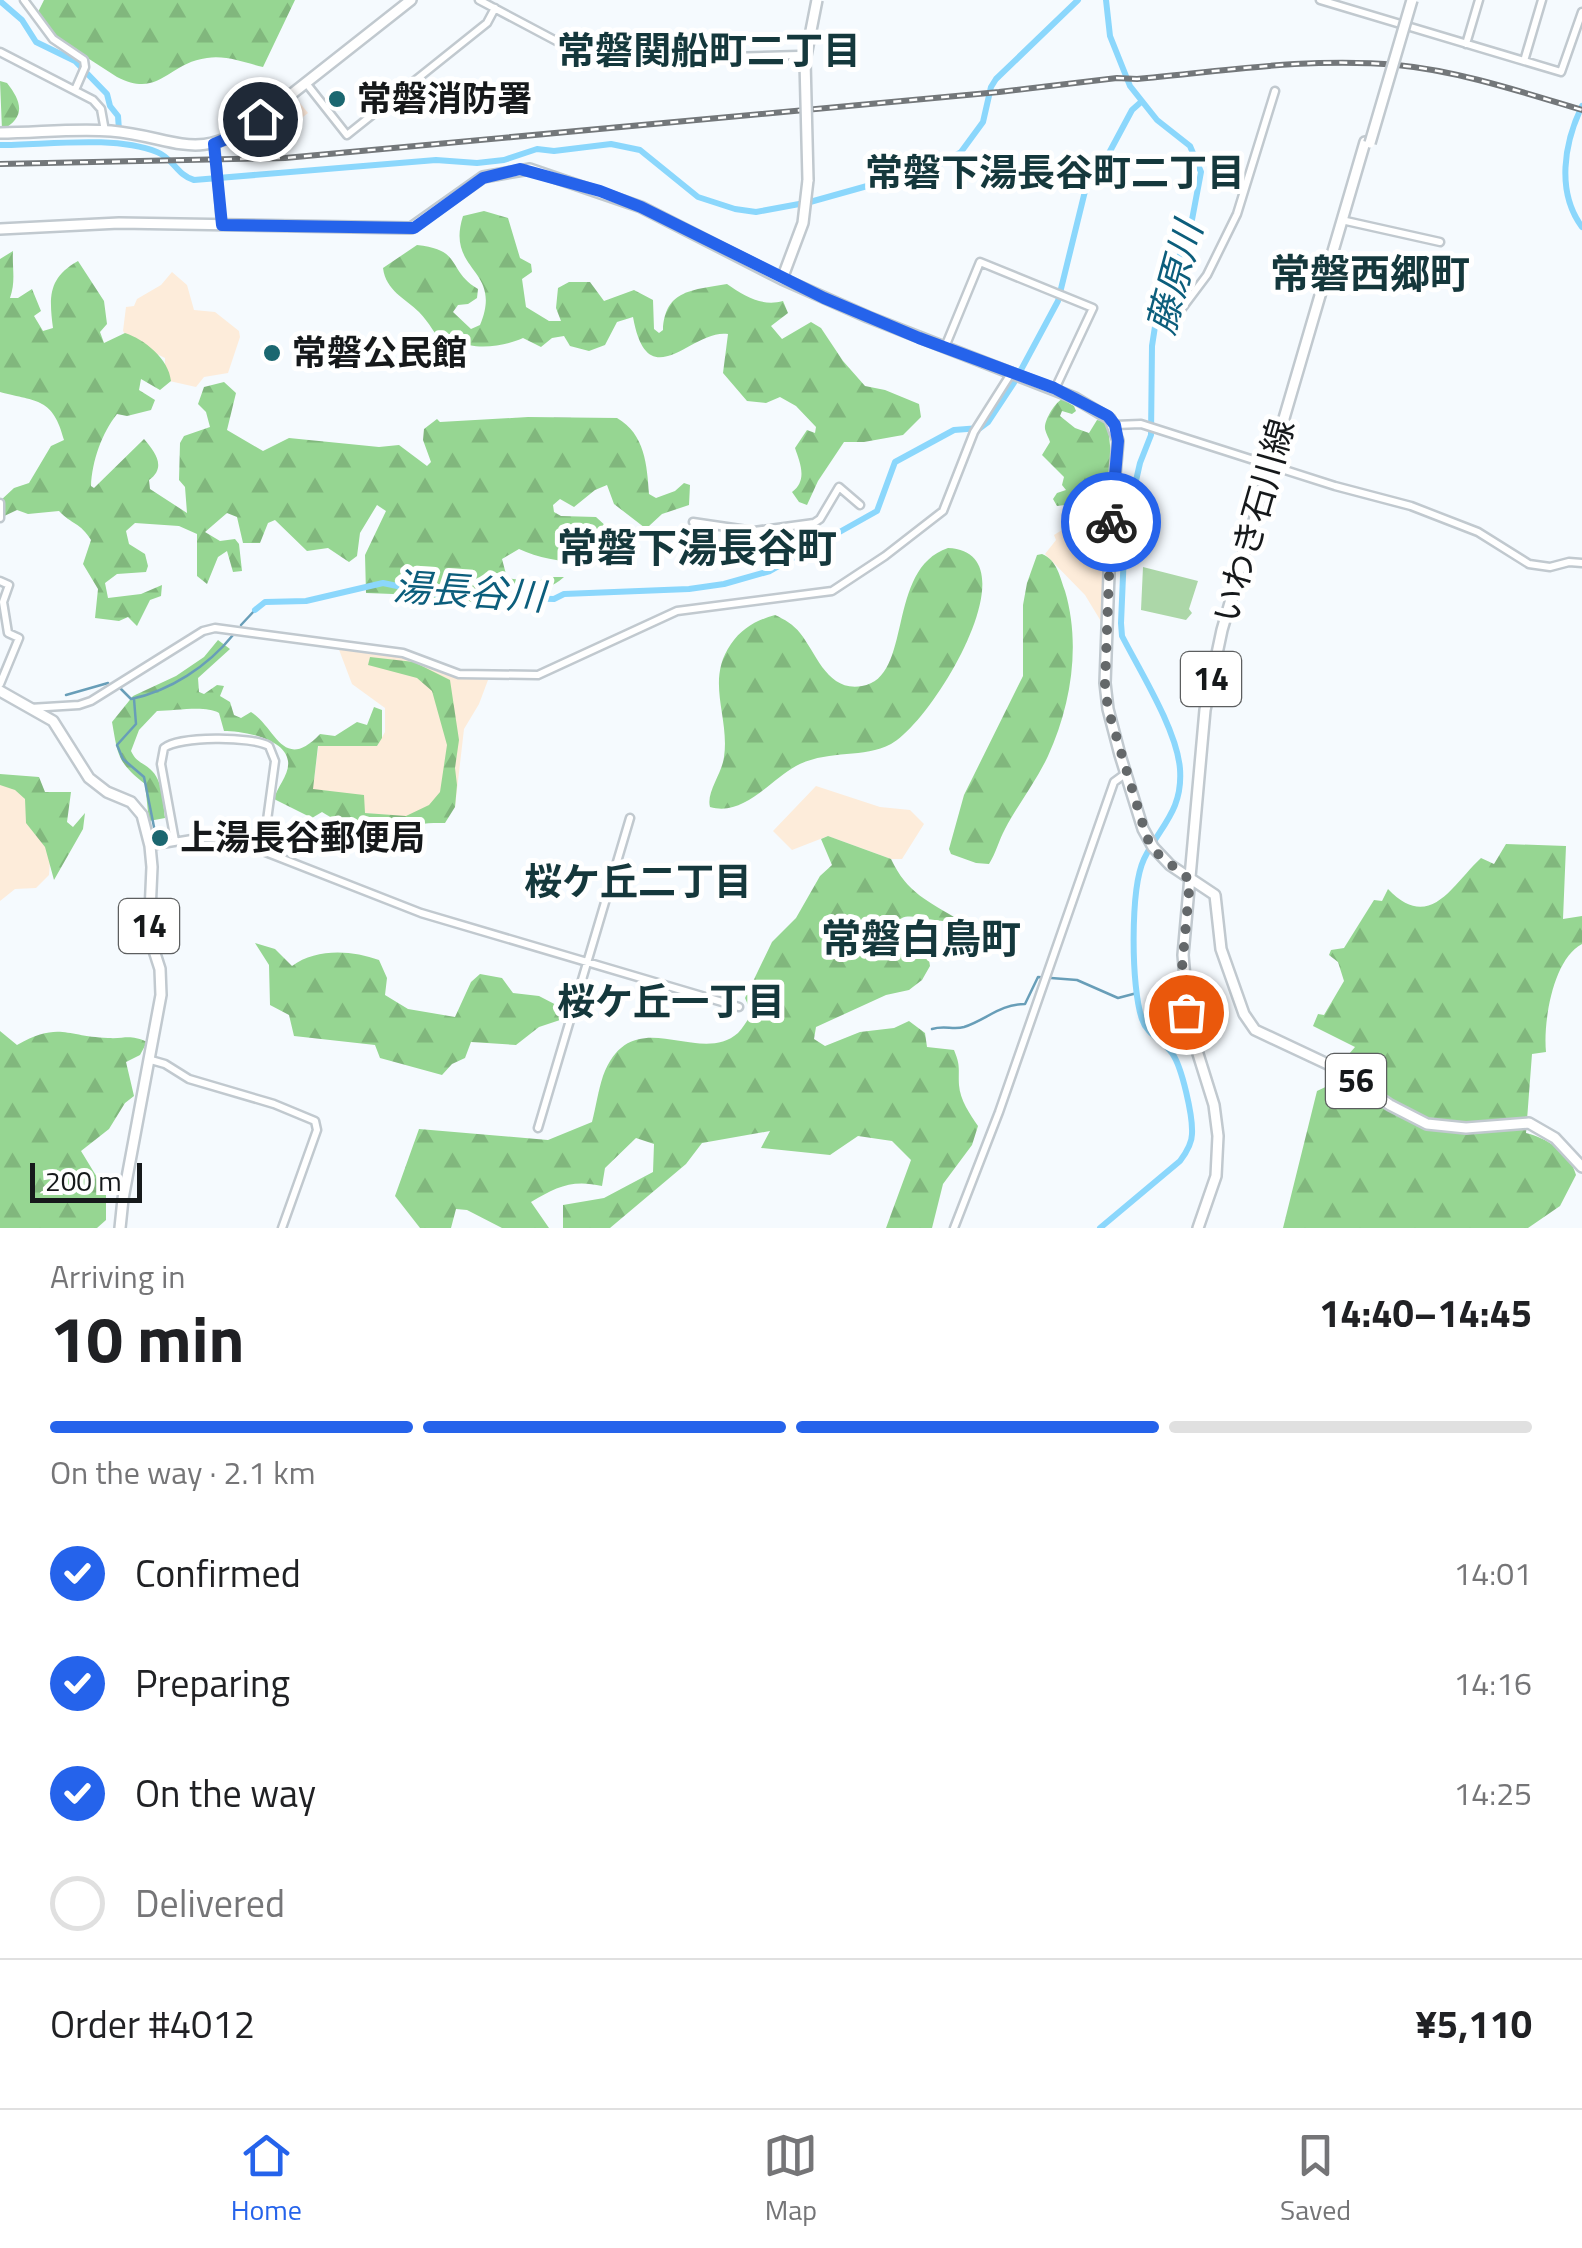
<!DOCTYPE html>
<meta charset="utf-8">
<style>
:root{--surface:#fff;--page:#f2f2f2;--text:#202124;--muted:#757577;--line:#e0e0e0;--accent:#2563eb}
body{margin:0;font-family:"Titillium Web","Noto Sans JP",sans-serif;background:var(--page);color:var(--text);height:100vh;display:flex;flex-direction:column;font-size:38px;white-space:nowrap}
*{box-sizing:border-box;margin:0}
p{font-size:32px;color:var(--muted)}
.icon{flex:none;width:55px;height:55px;fill:none;stroke:currentColor;stroke-width:2;stroke-linecap:round;stroke-linejoin:round}
.map{position:relative;height:1228px;overflow:hidden}
.sheet{display:flex;flex-direction:column;background:var(--surface);flex:1}
.sheet>*{flex:none}
.scale{position:absolute;left:30px;bottom:25px;width:112px;box-sizing:border-box;padding-left:10px;border:5px solid #16191b;border-top:0;font-size:28px;line-height:35px;white-space:nowrap;color:#16191b;-webkit-text-stroke:8px #fff;paint-order:stroke}
.pin{position:absolute;display:grid;place-items:center;width:85px;height:85px;color:#fff;margin:-42px;border:5px solid #fff;border-radius:50%;box-shadow:0 2px 10px #0007}
.courier{position:absolute;display:grid;place-items:center;width:100px;height:100px;margin:-50px;border:8px solid #2563eb;border-radius:50%;background:#fff;color:#222;box-shadow:0 2px 12px #0007}
.overview em{font-style:normal;font-weight:700}
.overview div{display:flex;flex-direction:column-reverse}
.overview{display:flex;align-items:center;justify-content:space-between;height:170px;padding:0 50px}
h1{font-size:65px;font-weight:700;line-height:75px}
.bar{display:grid;grid-template-columns:repeat(4,1fr);gap:15px 10px;align-content:center;height:120px;padding:0 50px}
.bar i{height:12px;border-radius:8px;background:var(--line)}
.bar .active{background:var(--accent)}
.bar p{grid-column:span 4}
.line{display:flex;align-items:center;gap:25px;padding:0 50px;border-top:2px solid var(--line)}
.line div{flex:1}
ol{padding:0 50px;list-style:none}
li{display:flex;align-items:center;gap:30px;height:110px}
li p{margin-inline-start:auto}
li .icon{padding:10px;border-radius:50%;background:var(--accent);color:#fff;stroke-width:4}
li:last-child{color:var(--muted)}
li i{width:55px;height:55px;border:5px solid var(--line);border-radius:50%}
.tabs{display:flex;justify-content:space-around;align-items:center;height:140px;border-top:2px solid var(--line);background:var(--surface);font-size:28px;color:var(--muted)}
.tabs a{display:grid;justify-items:center;gap:5px}
.tabs .active{color:var(--accent)}
.map>svg:first-child{display:block}
</style>
<div class="map">
<svg width="1582" height="1228" viewBox="0 0 1582 1228">
<defs>
<pattern id="forest-firs" width="22" height="20" patternUnits="userSpaceOnUse" patternTransform="scale(2.5)"><rect width="22" height="20" fill="#96d692"/><path d="M5 1l3.5 6h-7zM16 11l3.5 6h-7z" fill="#81b77d"/></pattern>
</defs>
<rect width="100%" height="100%" fill="#f5fafe"/>
<path fill="#ffebdc" d="M295,97L308,113L299,120L293,113L278,125L271,116Z"/>
<path fill="#fdecda" d="M172,272L187,285L194,310L215,312L239,331L240,337L228,373L204,377L196,387L165,380V358L130,341L123,331L126,307L134,306L137,299L161,285Z
M1078,520L1105,522L1102,623L1085,595L1045,554L1056,540L1054,535Z
M338,647L408,656L464,678L488,680L479,704L464,729L455,807L441,820L364,813L312,794L319,742L377,746L385,732V708L352,684Z
M0,779L25,790L51,848L49,875L36,888L15,889L0,901Z
M816,786L880,807L910,810L924,824L902,859H891L828,836L792,850L773,831Z"/>
<path fill="#acd7a8" d="M1143,567L1198,581L1189,609L1192,613L1186,620L1141,610Z"/>
<path fill="url(#forest-firs)" d="M44,0H295L263,67C245,63 227,55 207,58C167,63 160,99 117,77L38,26L37,14Z
M0,81L7,83C22,102 26,117 2,130Z
M484,211L508,218L520,258L531,264L532,272L522,279L526,307L549,321H561L556,308L558,288L569,282H590L604,301L634,290L653,300L654,329L659,333L663,330C665,289 694,290 727,284C744,296 762,307 783,301L788,313L771,326L782,339L811,322L821,328L843,361L865,386L885,390L919,404L921,417L903,435L864,442H844L818,481L807,505L799,502L792,492C808,480 800,463 795,448L807,430L815,433L816,427L796,406L780,397L766,403L747,401L723,373L728,334C692,328 648,400 633,317L617,322L605,345L589,351L570,346L564,336L552,338L541,347L523,338C506,346 475,351 458,341L454,348L445,347C436,336 429,322 419,312C405,298 386,291 383,268L417,245C464,250 446,270 478,289L477,298L468,304L458,305L453,312L471,329L480,325C504,268 445,272 463,216Z
M13,251C12,268 16,281 10,298H18L32,289L41,311L34,316L43,331L53,328C49,297 48,278 78,261L104,301L107,324L100,332L104,343L125,333C144,339 169,359 171,381L160,390L141,379L139,390L155,400L151,410L127,416L117,414C102,433 92,461 91,486L94,488L144,439C155,452 167,467 149,480L150,489L187,513L185,487L179,480L180,443L184,436L210,427L206,412L198,404L204,387L224,382L236,393L227,430L263,451L289,438L379,447L399,445L427,466L431,462L423,440L424,429L437,419L440,422L528,417L617,418C645,434 647,465 649,494L656,498L675,491L684,483L690,485L689,505L662,514L649,526V531L614,504L607,485L595,490L574,507L560,499L553,505L554,512L561,516L596,517L620,539L600,561C575,565 543,560 519,549L502,559L507,578L535,582L548,577H564C540,598 518,589 488,587L482,600L443,606L413,602L393,594L366,593L365,555L386,511L377,505L360,533L357,556L349,562L328,548L307,551L275,520L268,523L260,543H243L237,517L227,513L205,532L220,541L235,539L239,544L242,571L233,572L227,551L218,557L207,584L197,576V534L179,526L135,523L126,531L129,544L145,554L148,566L146,572L117,574L105,583L108,598L141,594L162,585L161,596L150,600L137,626L128,617L119,621L95,618L98,589L83,564L91,540C81,523 71,524 59,511L28,514L17,510L0,518V501L14,488L29,483L51,446L64,440C53,398 38,402 0,392V259Z
M1062,399L1074,406L1076,411L1072,414L1062,411L1060,416L1075,428L1089,433L1097,420L1107,422C1110,441 1113,461 1107,479C1103,492 1092,503 1087,516L1065,505L1057,506L1053,499L1057,493L1066,490L1062,485L1064,477L1042,455L1050,442C1049,438 1046,434 1045,429C1044,420 1055,403 1062,399Z
M948,548C1036,552 932,723 891,744C862,759 828,749 796,766C770,780 744,817 710,807C706,792 722,774 724,757C730,717 705,681 731,644C742,628 757,620 775,615C784,619 794,625 800,633C817,654 827,692 862,686C914,678 885,569 948,548Z
M1042,554C1057,560 1060,577 1065,591C1081,645 1071,706 1048,756C1036,782 1018,804 1005,829C999,840 996,853 989,864L976,863L951,854L949,849L964,795L1023,676V605L1027,583L1037,555Z
M218,640L230,649L198,678L199,692L204,694L217,685L224,686L220,696L230,702L234,715L241,718L251,712C276,728 283,773 320,734L335,736L357,722L367,725L374,707L382,710V738L377,746H318L313,789L364,795L365,813L406,816L429,805L440,792L447,745L432,691L417,678L368,665L370,657L414,662L450,680L459,740L455,768L457,785L455,807L445,823C390,821 375,846 322,812L312,818L274,799C277,787 290,774 288,761C285,738 242,731 224,731L219,713C205,705 176,711 157,711L139,730L131,751C136,762 142,762 150,769C163,780 163,802 165,818L149,821L145,784C117,762 118,755 112,722L133,696L176,676L204,657Z
M0,774L39,777L45,792H71L67,822L73,827L85,813L83,829L54,880L45,847L26,823L25,799L15,790L0,785Z
M828,836L891,859C907,893 928,901 959,920C939,925 913,912 902,918C891,924 880,939 872,948L885,957L911,952L928,954L930,966L922,980L909,990L886,995L816,1027L814,1039L825,1046L860,1032L894,1028L909,1021L925,1033L927,1047L954,1050C961,1067 958,1068 959,1085C960,1100 970,1114 978,1126L972,1145L943,1184L932,1228H886L911,1160L892,1141L858,1136L830,1155L761,1148L770,1131L702,1143L686,1164L610,1228H563V1205L604,1198L653,1172L654,1144L636,1138L605,1168L602,1186C572,1179 556,1187 531,1202L549,1228H502L467,1210L456,1209L451,1228H420L395,1196L419,1129L548,1140L592,1122C596,1107 598,1091 603,1076C632,999 698,1068 738,1033C743,1028 747,1020 752,1014L745,998L772,942L796,918L820,876L832,865L821,839Z
M1506,844L1566,846L1563,919L1582,916V944C1553,959 1543,1022 1546,1052L1532,1054L1526,1133C1546,1138 1570,1152 1576,1175L1560,1206L1528,1228H1283L1317,1091L1336,1082L1343,1061L1355,1047L1313,1026L1318,1014L1324,1015L1344,981L1338,962L1329,955L1331,950L1344,948L1374,900L1382,901L1388,889C1430,933 1452,885 1481,858L1494,864Z
M255,943L275,949L292,966C316,948 352,950 379,960L387,978L385,995L408,1009L455,1017L471,982L480,974L502,978L513,993L539,996L566,1010V1018L539,1027L516,1045L471,1042L465,1058L452,1064L442,1075L380,1058L375,1045L294,1036L289,1015L270,1005L269,965Z
M0,1031L17,1045C60,1021 66,1037 108,1038C126,1039 129,1034 147,1042L140,1055L126,1062L134,1096L125,1103L109,1129L81,1151L106,1192V1220L97,1228H0Z"/>
<g fill="none" stroke-linecap="round" stroke-linejoin="round">
<path stroke="#689eb8" stroke-width="2.5" d="M241,625L255,610
M120,688L131,699C170,691 208,666 233,635
M66,695L108,683
M134,699L136,724L117,745L123,759L144,777L155,832
M932,1029C944,1025 953,1030 964,1027C986,1020 1000,1004 1025,1004L1038,977L1077,980L1118,998L1137,993"/>
<path stroke="#8bd7fc" stroke-width="6" d="M0,1L22,20L36,42L75,61L107,94L110,106L118,116L119,130
M1582,106C1564,143 1556,192 1582,227
M0,145C47,145 113,135 157,152C173,158 177,175 194,180L436,160L477,163L504,160L537,149L554,151L611,144L640,150L698,197L735,209L756,212L810,202L935,167L961,152L983,122L991,87L996,79L1078,0
M255,610L265,602L306,601L383,583L449,597L484,592L516,598L554,599L564,594L689,589L724,584L770,571L877,511L895,462L954,430L980,428L988,422L1015,381L1058,301L1087,183L1109,153L1132,110L1141,102
M1100,1228L1180,1161C1186,1153 1192,1144 1192,1134C1193,1116 1182,1067 1172,1053C1163,1040 1147,1035 1142,1019C1131,988 1130,889 1144,859C1160,826 1183,811 1180,769C1177,730 1140,671 1122,636L1121,623L1125,529L1140,463L1151,435L1152,346L1156,320L1191,225L1201,172L1190,146L1157,120L1130,86L1110,36L1106,0"/>
<g stroke="#c1c9cf" stroke-width="11">
<path id="tertiary" d="M24,0L53,39L84,60L85,67L75,90
M479,0L594,61L799,55
M1320,0L1561,72L1582,12
M1466,44L1479,0
M0,52L93,100L101,109L105,131
M1524,61L1542,0
M306,83L347,135L487,23L495,8
M215,144L221,225
M1346,221L1440,242
M1176,322L1180,311L1207,275L1237,214L1275,91
M945,347L980,262L1093,308L1055,389
M1115,425L1141,424L1335,486L1411,506L1478,532L1529,564L1550,567L1569,562L1582,563
M0,503V518
M693,522L754,531L814,523L820,519L839,487L860,505
M0,581L9,585L3,602L8,633L19,638L0,684
M30,708L79,705L91,701L203,631L215,628L403,653L459,674L538,675L677,611L832,591L885,556L943,511L974,432L1012,372
M175,841L161,764L164,748C179,736 252,736 269,746L275,761L263,850
M150,846L198,838L232,839L421,913L739,1007
M151,1060L165,1064L189,1079L274,1104L315,1121L317,1130L282,1228
M538,1128L630,818
M954,1228L999,1112L1114,782L1125,774"/>
</g>
<g stroke="#c1c9cf" stroke-width="14">
<path id="primary" d="M0,133C36,133 74,128 111,131C177,137 197,165 260,119L411,0
M0,229L119,223L411,228L483,177L530,169L641,207L782,279L868,317L1075,398L1110,419L1118,441L1111,519L1105,683L1108,709L1120,755L1143,829L1153,847L1170,865L1215,895L1221,949L1244,1014L1255,1030L1336,1068L1390,1105L1427,1124L1466,1128L1529,1123L1555,1138L1582,1167
M782,279L803,223L808,180
M0,691L53,721L89,778L107,792L131,802L142,815L150,846L152,867L149,935L160,969L161,995L123,1199L120,1228
M1198,1228L1216,1176L1218,1136L1214,1105L1189,1025L1183,955L1205,710L1222,630L1365,142"/>
</g>
<use href="#tertiary" stroke="#fff" stroke-width="6"/>
<use href="#primary" stroke="#fff" stroke-width="9"/>
<g stroke="#73777a" stroke-width="6">
<path id="rail" d="M0,164L285,158L999,92L1117,78L1137,79C1223,71 1311,57 1397,65C1459,71 1522,92 1582,110"/>
</g>
<use href="#rail" stroke="#fff" stroke-width="2.5" stroke-dasharray="8" stroke-linecap="butt"/>
<g stroke="#c1c9cf" stroke-width="14" stroke-linecap="butt">
<path id="primary-bridge" d="M1370,143L1412,0
M808,180L805,61L817,0"/>
</g>
<use href="#primary-bridge" stroke="#fff" stroke-width="9"/>
</g>
<g fill="none" stroke-linecap="round" stroke-linejoin="round">
<path stroke="#64686a" stroke-width="10" stroke-dasharray="0 18" d="M1111,522L1105,684L1108,709L1147,838L1158,854L1190,880L1182,968L1186,1012"/>
<path stroke="#2563eb" stroke-width="12" d="M260,119L238,134L214,144L222,225L414,228L483,178L520,169L600,191L641,207L824,298L919,338L1054,388L1108,416L1115,425L1118,441L1111,522"/>
</g>
<g fill="#1b6770" stroke="#fff" stroke-width="4">
<circle cx="337" cy="99" r="10"/>
<circle cx="272" cy="353" r="10"/>
<circle cx="160" cy="838" r="10"/>
</g>
<g text-anchor="middle" stroke-width="10" stroke-linejoin="round" paint-order="stroke">
<g fill="#fff" stroke="#5c5e5f" stroke-width="2.5">
<rect x="1181" y="652" width="60" height="54" rx="8"/>
<rect x="119" y="899" width="60" height="54" rx="8"/>
<rect x="1326" y="1054" width="60" height="54" rx="8"/>
</g>
<g font-size="32" font-weight="bold" fill="#16191b">
<text x="1211" y="690">14</text>
<text x="149" y="937">14</text>
<text x="1356" y="1092">56</text>
</g>
<g font-size="35" font-weight="bold" fill="#16191b" stroke="#fff" text-anchor="start">
<text x="357" y="111">常磐消防署</text>
<text x="292" y="365">常磐公民館</text>
<text x="180" y="850">上湯長谷郵便局</text>
</g>
<g font-size="35" fill="#16191b" stroke="#fff">
<text transform="translate(1254 521) rotate(-74)" y="12">いわき石川線</text>
</g>
<g font-size="38" font-weight="bold" fill="#15383c" stroke="#fff">
<text x="709" y="64">常磐関船町二丁目</text>
<text x="1055" y="186">常磐下湯長谷町二丁目</text>
<text x="638" y="895">桜ケ丘二丁目</text>
<text x="671" y="1015">桜ケ丘一丁目</text>
</g>
<g font-size="38" font-style="italic" fill="#0c5e7c" stroke="#fff">
<text transform="translate(1175 278) rotate(-75)" y="13">藤原川</text>
<text transform="translate(469 592) rotate(4)" y="13">湯長谷川</text>
</g>
<g font-size="40" font-weight="bold" fill="#15383c" stroke="#fff">
<text x="1370" y="288">常磐西郷町</text>
<text x="697" y="562">常磐下湯長谷町</text>
<text x="921" y="953">常磐白鳥町</text>
</g>
</g>
</svg>
<div class="scale">200 m</div>
<div class="pin" style="left:1186px;top:1012px;background:#ea580c"><svg class="icon" aria-label="bag" viewBox="0 0 24 24"><path d="M5 8h14l-1 12H6zM9 8a3 3 0 0 1 6 0"/></svg></div>
<div class="pin" style="left:260px;top:119px;background:#1f2937"><svg class="icon" aria-label="home" viewBox="0 0 24 24"><path d="M3 11l9-7 9 7M6 9v11h12V9"/></svg></div>
<div class="courier" style="left:1111px;top:522px"><svg class="icon" aria-label="bike" viewBox="0 0 24 24"><circle cx="6" cy="16" r="4"/><circle cx="18" cy="16" r="4"/><path d="M6 16l4-8h5l3 8M10 8l3 8H6M13 5h3"/></svg></div>
</div>
<section class="sheet">
<div class="overview"><div><h1>10 min</h1><p>Arriving in</p></div><em>14:40–14:45</em></div>
<div class="bar"><i class="active"></i><i class="active"></i><i class="active"></i><i></i><p>On the way · 2.1 km</p></div>
<ol>
<li><svg class="icon" aria-label="check" viewBox="0 0 24 24"><path d="M5 12l5 5 9-10"/></svg>Confirmed<p>14:01</p></li>
<li><svg class="icon" aria-label="check" viewBox="0 0 24 24"><path d="M5 12l5 5 9-10"/></svg>Preparing<p>14:16</p></li>
<li><svg class="icon" aria-label="check" viewBox="0 0 24 24"><path d="M5 12l5 5 9-10"/></svg>On the way<p>14:25</p></li>
<li><i></i>Delivered</li>
</ol>
<div class="line" style="height:130px"><div>Order #4012</div><b>¥5,110</b></div>
</section>
<nav class="tabs">
<a class="active"><svg class="icon" aria-label="home" viewBox="0 0 24 24"><path d="M3 11l9-7 9 7M6 9v11h12V9"/></svg>Home</a>
<a><svg class="icon" aria-label="map" viewBox="0 0 24 24"><path d="M3 6l6-2 6 2 6-2v14l-6 2-6-2-6 2zM9 4v14M15 6v14"/></svg>Map</a>
<a><svg class="icon" aria-label="saved" viewBox="0 0 24 24"><path d="M7 4h10v16l-5-4-5 4z"/></svg>Saved</a>
</nav>
